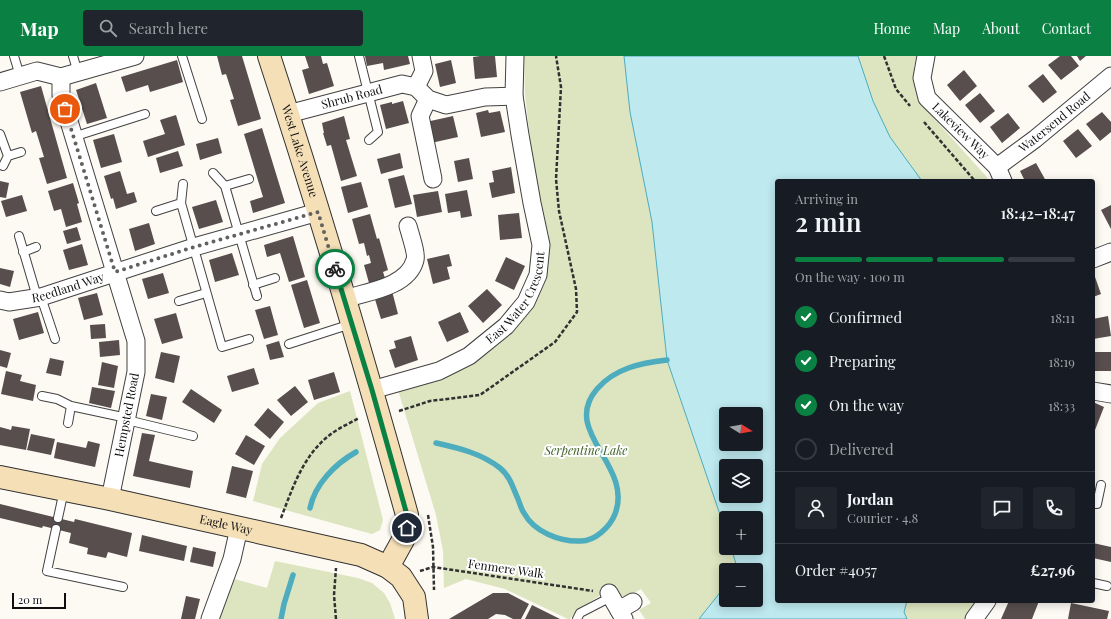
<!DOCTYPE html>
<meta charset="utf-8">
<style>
:root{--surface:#171b24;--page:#20242c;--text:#f1f3f6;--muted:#9ea1a6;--line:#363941;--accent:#0b8043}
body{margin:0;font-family:"Playfair Display",serif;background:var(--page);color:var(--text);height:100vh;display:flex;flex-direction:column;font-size:15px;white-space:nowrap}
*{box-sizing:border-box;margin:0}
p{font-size:13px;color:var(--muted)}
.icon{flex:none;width:22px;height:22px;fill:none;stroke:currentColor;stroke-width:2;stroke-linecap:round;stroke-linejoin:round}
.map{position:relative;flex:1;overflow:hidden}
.side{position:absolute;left:775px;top:123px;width:320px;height:424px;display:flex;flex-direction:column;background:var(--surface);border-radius:4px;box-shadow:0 2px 10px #0003}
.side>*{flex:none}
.needle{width:26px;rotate:101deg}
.controls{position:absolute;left:719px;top:351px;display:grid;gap:8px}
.controls a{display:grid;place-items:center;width:44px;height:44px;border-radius:4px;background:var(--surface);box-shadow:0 2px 10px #0003;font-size:20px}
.scale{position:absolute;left:12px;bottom:10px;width:54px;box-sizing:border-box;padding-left:4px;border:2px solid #0f0f0f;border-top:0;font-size:11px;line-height:14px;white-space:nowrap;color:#0f0f0f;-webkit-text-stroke:3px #fff;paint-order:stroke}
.pin{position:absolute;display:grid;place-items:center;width:34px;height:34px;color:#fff;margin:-17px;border:2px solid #fff;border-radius:50%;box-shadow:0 1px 4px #0007}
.courier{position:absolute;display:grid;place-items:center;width:40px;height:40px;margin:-20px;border:3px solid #0b8043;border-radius:50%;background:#fff;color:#222;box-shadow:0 1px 5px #0007}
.summary em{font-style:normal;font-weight:600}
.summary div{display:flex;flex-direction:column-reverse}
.summary{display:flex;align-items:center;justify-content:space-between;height:68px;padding:0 20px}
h1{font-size:26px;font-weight:600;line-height:30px}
.bar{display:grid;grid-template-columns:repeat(4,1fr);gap:6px 4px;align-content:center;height:48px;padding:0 20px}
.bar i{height:5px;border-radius:3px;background:var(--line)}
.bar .on{background:var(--accent)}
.bar p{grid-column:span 4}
.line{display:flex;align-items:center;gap:10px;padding:0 20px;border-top:1px solid var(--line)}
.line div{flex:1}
.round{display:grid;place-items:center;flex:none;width:42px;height:42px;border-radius:4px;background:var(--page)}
ol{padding:0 20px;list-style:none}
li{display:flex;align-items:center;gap:12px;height:44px}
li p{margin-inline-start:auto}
li .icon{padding:4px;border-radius:50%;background:var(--accent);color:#fff;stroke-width:4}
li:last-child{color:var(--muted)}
li i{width:22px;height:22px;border:2px solid var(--line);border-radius:50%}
header{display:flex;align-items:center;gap:24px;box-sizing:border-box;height:56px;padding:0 20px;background:var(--accent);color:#fff}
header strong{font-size:19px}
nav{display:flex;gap:22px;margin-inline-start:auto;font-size:14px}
.search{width:280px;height:36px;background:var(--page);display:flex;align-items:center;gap:10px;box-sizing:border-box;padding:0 14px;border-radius:4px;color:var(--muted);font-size:15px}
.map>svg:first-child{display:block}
</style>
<header>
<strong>Map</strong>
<div class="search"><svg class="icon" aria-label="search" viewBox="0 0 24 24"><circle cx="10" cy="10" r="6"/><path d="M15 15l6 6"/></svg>Search here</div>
<nav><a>Home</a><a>Map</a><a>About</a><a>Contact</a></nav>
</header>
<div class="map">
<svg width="1111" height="563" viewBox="0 0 1111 563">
<rect width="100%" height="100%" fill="#fdf9f3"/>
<path fill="#dce5c0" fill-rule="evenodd" d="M524,0H917L914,11L916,30L921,48L986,120L989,125H777V545H977L965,563H645L639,554L651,547L641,533C627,541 624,544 610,533L576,555L570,563H568L505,533L466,523L444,532L443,495L436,459L398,334L529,255L543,230L549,205V180L539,143L533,108L525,39ZM726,358H756V388H726ZM726,410H756V440H726ZM726,462H756V492H726ZM726,514H756V544H726Z
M350,335L383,464L380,474L372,478L253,445L262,408L280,382L318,347Z
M275,505L358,522L372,527L384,537L390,547L395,563H218L231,522L267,532Z"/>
<path fill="#bde9ef" stroke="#4dacbd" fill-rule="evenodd" d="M624,0H858L873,45L890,81L922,125H777V545H907L904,556L907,563H699L726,529V544H756V514H738L731,492H756V462H726V476L667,304L652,166L630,56ZM726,358H756V388H726ZM726,410H756V440H726Z"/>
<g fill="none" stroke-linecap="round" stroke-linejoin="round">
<path stroke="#4dacbd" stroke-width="5.5" d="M436,387C458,392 481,397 500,412C510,420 513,432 518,443C520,448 521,453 524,457C534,476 560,486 581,485C595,485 610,471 615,458C634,409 560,376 597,333C615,312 641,307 667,304
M310,452C315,428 335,408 356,396
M281,563L284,548L293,519"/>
</g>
<path fill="#574e4d" d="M217,0H242L261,63L238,70L230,44L234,43L226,18L222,19Z
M305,0H321L323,8L327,7L334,30L309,38L302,14L309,12Z
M365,0H408L410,8L384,14L383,7L367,10Z
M480,0H495L497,21L475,23L473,1Z
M1060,0H1071L1079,10L1061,24L1048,9Z
M1077,0H1086L1080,5Z
M177,4L183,26L150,36L148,29L126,36L121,21Z
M451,4L456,27L440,31L435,8Z
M964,14L977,30L960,45L947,29Z
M1043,18L1057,36L1043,47L1028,30Z
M96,27L107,62L87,68L76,34Z
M41,30L67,122L47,128L39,102L44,101L36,75L32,77L20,36Z
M980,37L995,55L980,67L965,49Z
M403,45L409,67L386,73L380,49L392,46V48Z
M488,54L489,57L500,55L505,76L481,81L476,57Z
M1102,56L1111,66V76L1100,85L1086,68Z
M1008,57L1020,72L1002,87L990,71Z
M176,59L185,89L148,101L143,85L165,78L160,64Z
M344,60L350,83L346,84L357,120L341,125L331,89L327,90L323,77H324L322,67Z
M453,60L458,81L431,87L426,66Z
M262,72L285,147L253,157L250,145L263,141L244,78Z
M1078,73L1092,90L1076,102L1063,85Z
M114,78L122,106L101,112L93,84Z
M218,82L222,97L200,104L196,88Z
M178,95L183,110L160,117L156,102Z
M400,97L403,112L381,118L377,103Z
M469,102L473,123L458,126L454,105Z
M1036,107L1046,125H1025L1020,115Z
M511,111L515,137L492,142L489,127L494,126L492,115Z
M120,115L127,138L134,136L137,146L116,153L113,142L111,143L104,120Z
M404,119L412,148L395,152L388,123Z
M0,125L9,127L6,142L0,141Z
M361,126L368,151L348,157L341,131Z
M73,127L79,147L77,148L82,166L66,171L61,153L54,155L48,135Z
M467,134L472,160L461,162L460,155L448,157L445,138Z
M438,135L442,156L417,161L413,139Z
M22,139L27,155L6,161L1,145Z
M216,144L223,166L199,173L192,151Z
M1111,149V173L1101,154Z
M519,157L522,182L500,184L498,159Z
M370,158L377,183L379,182L388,214L383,216L385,222L369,227L364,209L371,207L369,199L367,200L364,187L359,188L352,163Z
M149,167L155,188L135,195L129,173Z
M77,171L81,184L67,188L63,175Z
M293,180L305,221L289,226L280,197L267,201L264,189Z
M82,188L88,209L69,214L63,194Z
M232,197L239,219L215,226L209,204Z
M449,198L452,210L447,211L450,223L433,228L427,203Z
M506,201L525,210L514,234L495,225Z
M0,212L14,215L10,231L0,228Z
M163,217L169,237L148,243L142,223Z
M1093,221H1095L1101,238L1093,241Z
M307,224L320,267L304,272L291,229Z
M487,233L502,249L483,267L468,250Z
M392,235L398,258L381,263L374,240Z
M97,237L103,259L84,264L78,242Z
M270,250L278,279L264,283L255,254Z
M38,256L44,277L19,284L13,263Z
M460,256L469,276L447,286L438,266Z
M176,257L183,282L162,288L154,263Z
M1108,260L1111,280L1093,283V263Z
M105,268L106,282L91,283L90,269Z
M411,280L418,304L395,312L389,294L396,292L394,285Z
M119,284L120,299L100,301L99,286Z
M279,285L284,301L270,304L266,289Z
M0,294L11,297L7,312L0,310Z
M161,296L180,300L174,327L155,322Z
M1093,296H1111V315H1093Z
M50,302L64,305L61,320L46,317Z
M102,306L118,310L114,332L98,329Z
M254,312L259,328L232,336L227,320Z
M6,315L22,319L20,325L36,329L33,345L1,338Z
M334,316L340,336L314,344L308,324Z
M295,330L308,346L291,360L277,344Z
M92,331L115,335L111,352L89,347Z
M191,333L222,354L214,367L182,346Z
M151,338L167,341L162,364L146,360Z
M1093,346L1104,351L1095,374L1093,373Z
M268,352L284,366L270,383L254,369Z
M12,370L30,373L26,394L0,389V371L11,374Z
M142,377L155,379L149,405L193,415L190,432L133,420Z
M31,378L55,383L51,399L27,394Z
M246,379L265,390L254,409L235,398Z
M88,385L100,388L95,411L54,402L57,386L86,392Z
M232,410L253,415L246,442L226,437Z
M0,448L74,466L75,463L132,477L127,501L108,496L106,502L87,498L88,492L69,487L71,477L43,470L42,472L0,462Z
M142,479L187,490L184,505L139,495Z
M1093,487L1111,491V506L1093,502Z
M193,491L216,496L213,511L190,506Z
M493,537H508L529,548L521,563H513L505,559L496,558L488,563H449Z
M186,540L200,543L195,563H181Z
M1009,545H1039L1032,563H1001Z
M1071,547L1109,555L1107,563H1068Z
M532,549L560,563H525Z"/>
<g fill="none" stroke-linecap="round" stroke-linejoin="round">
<g stroke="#424242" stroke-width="10">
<path id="lane" d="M14,0L20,20
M73,0L78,17
M182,0L202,63
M359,0L378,76L369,84
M0,78L8,100
M73,81L145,58
M3,110L8,100L21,96
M213,117L225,130L257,240
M225,130L249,123
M181,147L222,291L249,283
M156,155L181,147L183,128
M19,180L37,241
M23,196L36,191
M253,229L275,222
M41,241L55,283
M179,245L206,237
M289,288L351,268
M42,340L57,343L71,350L127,362
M127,364L193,380
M68,367L71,350
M1093,448H1097L1101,429
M58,462L64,434
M56,473L47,515L123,531
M1093,527L1107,530
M577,563L580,557L611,541"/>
</g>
<g stroke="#424242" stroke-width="19">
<g id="street">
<path id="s1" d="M926,0L922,22L927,42L997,111L1003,125"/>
<path d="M61,21V39L136,285V316L110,443"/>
<path d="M0,26L37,15L61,21L135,0"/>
<path d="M416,31L424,15L421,0"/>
<path d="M428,43L420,60L433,123"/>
<path id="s2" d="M288,58L402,28L416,31L428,43L446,49L485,41L514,40"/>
<path id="s3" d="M997,111L1035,83L1111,20"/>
<path d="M1093,203L1111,196"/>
<path d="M344,243C367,236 408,231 415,204C417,198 410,178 408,170"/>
<path id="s4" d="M0,244L9,246L41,241L194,191L318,156"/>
<path id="s5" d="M372,334L439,315L469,300L506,270L526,246L538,219L541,189L532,147L520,79L514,40L515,0"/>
<path d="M1093,335L1111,338"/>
<path d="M609,537L624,563"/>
<path d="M619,554L633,546"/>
<path d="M210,563L232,503L239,472"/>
<path d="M974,563L987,545"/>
</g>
</g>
<g stroke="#313131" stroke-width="24">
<g id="secondary">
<path id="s6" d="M269,0C319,152 364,305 407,459V472L403,484L388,511"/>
<path id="s7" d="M0,421L110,443L361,499L388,511L401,521L414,541L417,563"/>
</g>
</g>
<path stroke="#313131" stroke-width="2.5" stroke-dasharray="4 2" stroke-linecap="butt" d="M884,0L896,33L910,50
M924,66L975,125
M399,355L430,345L480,339L555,286L577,256L576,233L559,155L556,123L561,31L556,0
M428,459L433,491L434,534
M281,462C293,431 303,399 331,378C339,372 350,367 359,362
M420,515L433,511L593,535
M336,563L334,539L336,512"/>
<use href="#lane" stroke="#fff" stroke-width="8"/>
<use href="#street" stroke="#fff" stroke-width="17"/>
<use href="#secondary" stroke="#f5dfb6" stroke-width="22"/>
</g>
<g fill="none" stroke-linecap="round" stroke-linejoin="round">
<path stroke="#62615f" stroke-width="4" stroke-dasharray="0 7.2" d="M65,53L115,216L194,191L318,156L335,213"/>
<path stroke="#0b8043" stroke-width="5" d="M335,213L372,334L407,459V472"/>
</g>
<g text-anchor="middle" stroke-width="4" stroke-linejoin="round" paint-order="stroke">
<g font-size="12" fill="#0f0f0f" stroke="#fff">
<text dy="4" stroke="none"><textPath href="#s2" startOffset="66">Shrub Road</textPath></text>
<text dy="4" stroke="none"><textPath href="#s3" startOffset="73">Watersend Road</textPath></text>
<text dy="4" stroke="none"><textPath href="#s1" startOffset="90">Lakeview Way</textPath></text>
<text dy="4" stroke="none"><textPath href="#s6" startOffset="100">West Lake Avenue</textPath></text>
<text dy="4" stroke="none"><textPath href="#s4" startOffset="70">Reedland Way</textPath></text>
<text dy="4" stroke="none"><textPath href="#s5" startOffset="181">East Water Crescent</textPath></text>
<text transform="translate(127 359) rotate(-79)" y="4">Hempsted Road</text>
<text dy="4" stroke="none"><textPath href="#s7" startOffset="231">Eagle Way</textPath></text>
<text transform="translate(506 513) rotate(8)" y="4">Fenmere Walk</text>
</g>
<g font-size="12" font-style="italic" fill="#416027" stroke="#fff">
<text x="586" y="399">Serpentine Lake</text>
</g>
</g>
</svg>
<div class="controls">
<a><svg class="needle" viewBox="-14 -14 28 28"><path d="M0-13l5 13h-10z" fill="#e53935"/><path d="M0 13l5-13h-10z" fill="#9ea1a6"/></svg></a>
<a><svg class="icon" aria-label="layers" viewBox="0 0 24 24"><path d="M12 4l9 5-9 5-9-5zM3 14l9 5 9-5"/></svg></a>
<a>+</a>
<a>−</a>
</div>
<div class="scale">20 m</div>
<div class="pin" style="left:65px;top:53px;background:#ea580c"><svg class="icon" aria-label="bag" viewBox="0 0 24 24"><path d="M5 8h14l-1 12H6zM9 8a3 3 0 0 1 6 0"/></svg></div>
<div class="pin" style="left:407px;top:472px;background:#1f2937"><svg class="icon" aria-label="home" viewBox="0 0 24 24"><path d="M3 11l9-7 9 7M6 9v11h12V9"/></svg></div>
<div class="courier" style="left:335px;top:213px"><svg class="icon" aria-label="bike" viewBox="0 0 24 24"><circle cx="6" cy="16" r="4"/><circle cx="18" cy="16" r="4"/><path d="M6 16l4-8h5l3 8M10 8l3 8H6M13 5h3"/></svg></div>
<section class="side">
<div class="summary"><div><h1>2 min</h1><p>Arriving in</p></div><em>18:42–18:47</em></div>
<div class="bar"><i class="on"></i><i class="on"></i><i class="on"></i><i></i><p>On the way · 100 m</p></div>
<ol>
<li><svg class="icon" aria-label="check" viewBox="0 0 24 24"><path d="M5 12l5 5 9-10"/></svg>Confirmed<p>18:11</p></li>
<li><svg class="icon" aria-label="check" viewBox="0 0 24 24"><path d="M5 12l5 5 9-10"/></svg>Preparing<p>18:19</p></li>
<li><svg class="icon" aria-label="check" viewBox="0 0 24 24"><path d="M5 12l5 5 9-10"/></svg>On the way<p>18:33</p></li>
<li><i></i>Delivered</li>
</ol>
<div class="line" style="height:72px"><a class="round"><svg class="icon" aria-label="person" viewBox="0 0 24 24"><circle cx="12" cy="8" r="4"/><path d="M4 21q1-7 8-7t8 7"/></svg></a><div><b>Jordan</b><p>Courier · 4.8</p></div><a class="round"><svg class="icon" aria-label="chat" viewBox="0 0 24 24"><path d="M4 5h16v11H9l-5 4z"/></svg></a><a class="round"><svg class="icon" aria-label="phone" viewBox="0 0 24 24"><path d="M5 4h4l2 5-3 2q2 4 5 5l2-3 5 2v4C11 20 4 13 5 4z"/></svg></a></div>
<div class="line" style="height:52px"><div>Order #4057</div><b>£27.96</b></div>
</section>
</div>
